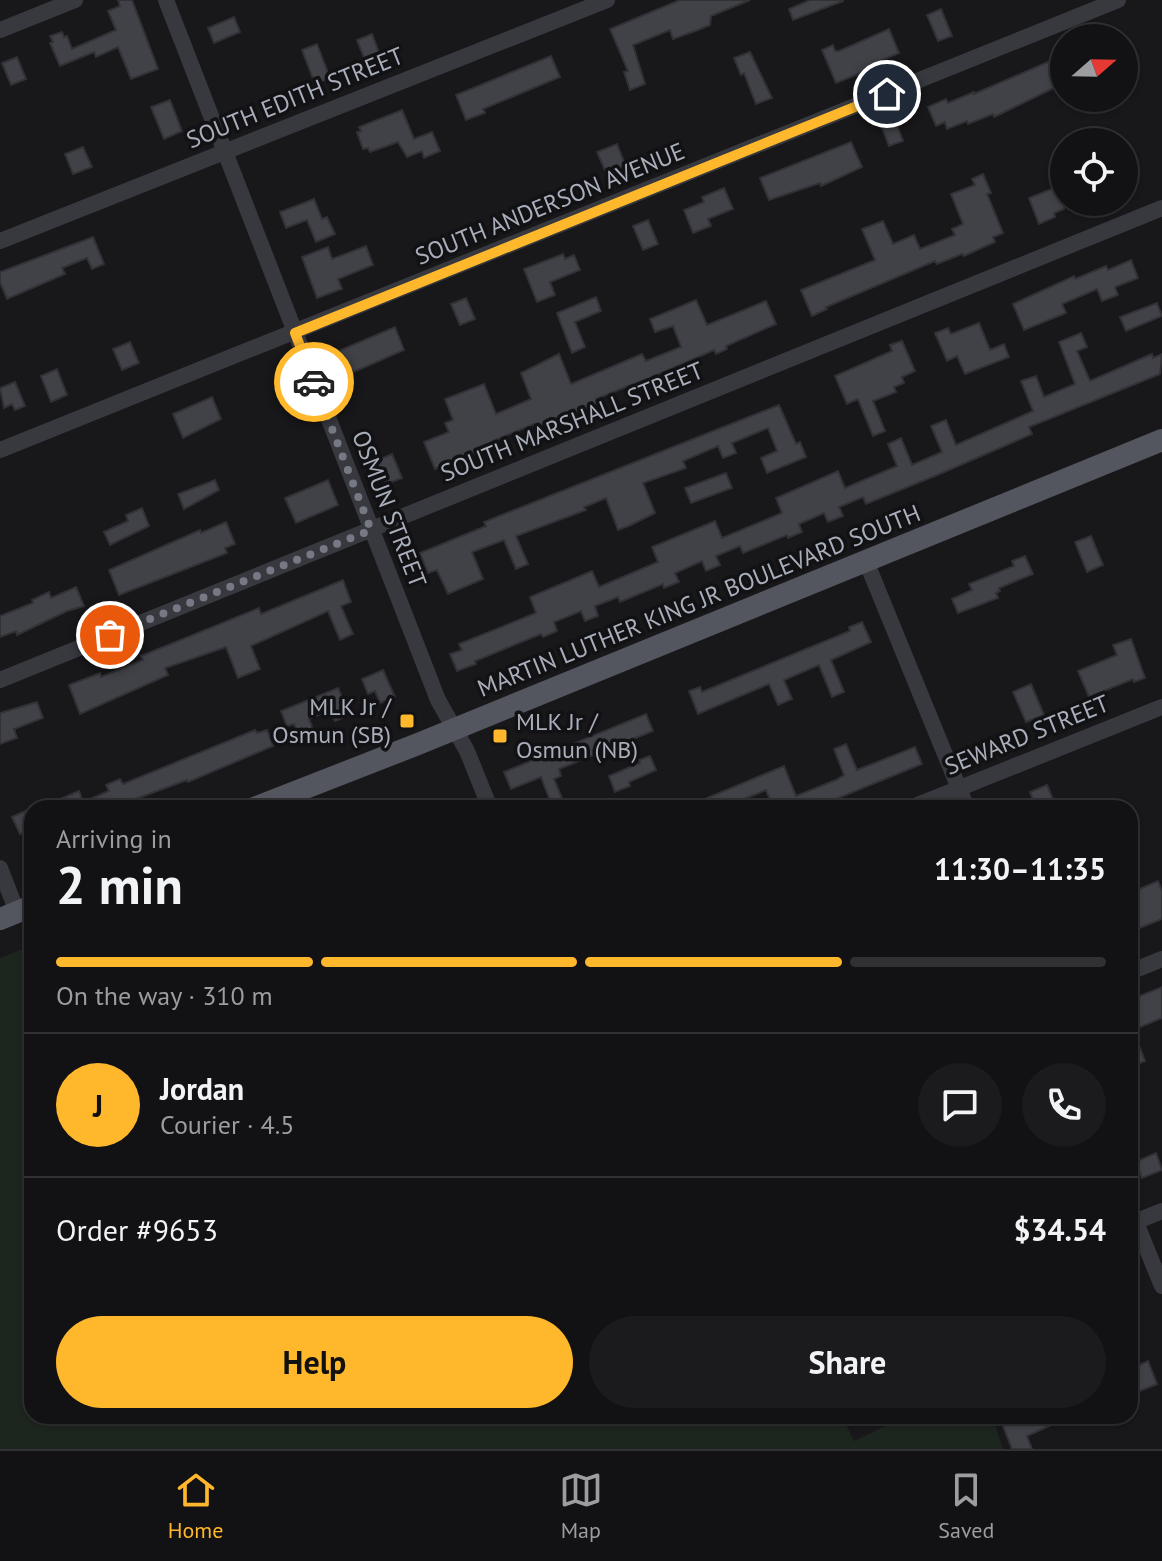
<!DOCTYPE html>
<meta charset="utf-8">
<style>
:root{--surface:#121114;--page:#1b1a1d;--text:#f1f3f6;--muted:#9c9da0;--line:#313134;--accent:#ffb82b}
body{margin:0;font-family:"PT Sans",sans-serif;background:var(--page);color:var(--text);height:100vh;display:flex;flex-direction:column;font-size:30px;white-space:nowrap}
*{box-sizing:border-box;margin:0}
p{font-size:26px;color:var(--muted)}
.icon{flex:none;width:44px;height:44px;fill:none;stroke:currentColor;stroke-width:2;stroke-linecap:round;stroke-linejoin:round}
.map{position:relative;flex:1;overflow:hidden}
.panel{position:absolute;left:24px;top:800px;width:1114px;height:624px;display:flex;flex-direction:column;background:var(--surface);border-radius:24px;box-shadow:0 2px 6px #0004,0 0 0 2px var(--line)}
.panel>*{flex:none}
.needle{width:52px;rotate:70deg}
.controls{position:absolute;left:1050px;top:24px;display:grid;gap:16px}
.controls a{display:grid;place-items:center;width:88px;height:88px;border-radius:50%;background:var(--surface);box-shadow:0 2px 6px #0004,0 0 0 2px var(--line);font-size:40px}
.pin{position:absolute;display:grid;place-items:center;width:68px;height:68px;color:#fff;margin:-34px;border:4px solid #fff;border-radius:50%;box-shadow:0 2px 8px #0007}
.courier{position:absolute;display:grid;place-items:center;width:80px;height:80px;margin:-40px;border:6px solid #ffb82b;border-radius:50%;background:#fff;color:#222;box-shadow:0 2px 10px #0007}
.summary em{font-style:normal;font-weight:800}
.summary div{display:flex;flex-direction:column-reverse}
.summary{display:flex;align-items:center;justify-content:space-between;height:136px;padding:0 32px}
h1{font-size:52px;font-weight:800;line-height:60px}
.bar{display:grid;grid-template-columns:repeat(4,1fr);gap:12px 8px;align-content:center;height:96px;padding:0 32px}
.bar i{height:10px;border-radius:6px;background:var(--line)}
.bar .active{background:var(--accent)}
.bar p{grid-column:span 4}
.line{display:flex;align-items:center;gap:20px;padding:0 32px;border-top:2px solid var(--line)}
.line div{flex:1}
.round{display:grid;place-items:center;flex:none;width:84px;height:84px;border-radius:42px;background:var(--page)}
.button{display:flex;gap:16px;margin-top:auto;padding:16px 32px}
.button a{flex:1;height:92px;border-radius:48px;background:var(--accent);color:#111;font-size:32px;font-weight:800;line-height:92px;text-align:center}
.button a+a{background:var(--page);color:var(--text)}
.tabs{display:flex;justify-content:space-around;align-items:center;height:112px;border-top:2px solid var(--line);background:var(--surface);font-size:22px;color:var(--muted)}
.tabs a{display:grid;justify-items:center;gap:4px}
.tabs .active{color:var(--accent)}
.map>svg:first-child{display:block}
</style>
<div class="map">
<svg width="1162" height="1449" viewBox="0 0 1162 1449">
<rect width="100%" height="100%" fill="#18171a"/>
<path fill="#1d261e" d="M32,945V1416H842L854,1441L906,1416H992L1003,1449H0V958Z"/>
<path fill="#414247" stroke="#313136" stroke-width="2" d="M118,0H132L158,69L131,79L118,47L96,57L94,52L60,66L50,43L53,42L50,36L62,32L64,37L67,36L72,49L116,30L108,11L120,6Z
M680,0H750L711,16L710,25L698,30L673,39L670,30L633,45L645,84L630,90L624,72L628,71L610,29Z
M810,0H843V1L793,20L789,9Z
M941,9L952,36L938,41L927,15Z
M234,17L240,32L214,43L208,28Z
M889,29L899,53L871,65L873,68L836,83L822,50L833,45L835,51H839Z
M372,34L381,58L366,63L357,40Z
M317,44L330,78L315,84L302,50Z
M750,52L772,98L756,104L744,73L741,75L734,58Z
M1064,55V83L994,117L993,114L968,124L967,121L947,129L945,122L936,126L928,107L946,99L948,103L974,92V94Z
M551,56L560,77L483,109L485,113L466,120L456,95Z
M17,57L26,79L11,85L2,63Z
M170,100L182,131L164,139L151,107Z
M402,110L414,139L432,132L440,151L424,158L422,151L407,157L398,142L370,152L368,148L363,149L357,132L361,131L359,127Z
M895,120L903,141L889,146L881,125Z
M851,142L862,167L821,186L820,183L769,200L760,178Z
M617,144L626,167L607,175L597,152Z
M83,147L92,167L73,174L65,154Z
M983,174L991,193L987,194L1003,233L993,237L995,242L964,256L962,254L937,264L935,261L826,307L827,309L812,316L801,290L875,260L862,229L883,221L893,244L914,235L920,249L955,235L952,229L963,224L951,194L975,185L972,179Z
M1064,184V209L1054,213L1055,217L1039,224L1029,198Z
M724,188L733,209L708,219L711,226L693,233L684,210L704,202L702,197Z
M314,199L322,219L327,217L335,234L316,242L307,220L286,228L280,212Z
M648,220L658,244L643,250L633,226Z
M93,237L104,264L92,269L87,258L62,268L65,274L7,299L0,282V272Z
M366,246L373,265L338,279L342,289L317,298L302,257L328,247L332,259Z
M563,254L565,259L574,255L580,270L550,282L555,295L537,302L524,269Z
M1131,260L1138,278L1115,287L1118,295L1102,301L1097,289L1062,304L1066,313L1024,330L1013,304L1074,276L1075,279L1106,266L1108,270Z
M596,297L601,311L575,322L585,347L572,353L557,313Z
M466,298L475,319L460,325L451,304Z
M696,300L707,325L766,301L776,324L726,346L727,349L716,354L714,350L652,377L654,381L635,388L633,384L596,399L598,404L535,427L534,424L493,441L495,446L435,469L424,442L449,432L445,423L453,420L445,399L484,384L496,414L531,399L521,373L559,354L571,384L642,354L646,361L681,347L673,326L655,332L650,319Z
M1157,303L1162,316L1126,331L1120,317Z
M979,323L990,350L1004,344L1009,357L965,374L957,356L947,361L935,333L948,328L951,334Z
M395,327L404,350L340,378L329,355Z
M1081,333L1087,347L1077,351L1090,381L1152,354L1153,358L1162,354L1160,374L1029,427L1032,434L942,473L866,504L863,497L839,507L843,516L828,522L824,513L799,524L802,532L788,538L787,535L743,553L740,546L716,556L720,565L706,571L702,561L675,573L679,582L664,588L663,584L620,602L618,597L595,606L598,616L585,621L581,611L554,622L557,631L543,637L541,634L475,661L476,664L457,671L450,654L462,650L459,644L536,613L530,597L592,571L599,587L658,562L652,547L715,521L722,538L782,513L776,498L838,471L845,488L897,466L888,444L901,438L912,465L942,452L931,426L946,420L956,445L1033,411L1021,381L1036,376L1044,397L1075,384L1059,342Z
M902,341L915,371L902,377L904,383L894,387L896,392L873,401L885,431L873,436L858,399L847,404L835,376L892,351L890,345Z
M130,342L139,363L122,370L113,349Z
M57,369L67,395L51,402L41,376Z
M15,382L25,406L15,410L12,404L4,408L0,388Z
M212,397L221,419L183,438L173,414Z
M779,405L796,444L800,442L806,457L767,473L761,458L777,451L768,428L732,443L736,453L723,458L718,446L683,461L686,468L643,483L655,513L631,525L618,530L606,498L584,507L586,510L516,536L528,564L516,569L504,540L472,552L483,579L448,594L437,570L428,573L420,553L486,526L484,522Z
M392,454L402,478L386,484L376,461Z
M726,473L732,488L691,503L685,488Z
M215,480L219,490L184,509L178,494Z
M328,480L338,505L296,523L285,498Z
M142,508L149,526L110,545L104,532L128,521L126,515Z
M226,522L235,544L225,548L227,553L119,595L109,570L200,530L201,533Z
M1091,536L1103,565L1087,572L1075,542Z
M1025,556L1033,574L999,588L1000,591L996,593L998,598L958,613L952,599L972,590L969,584L1014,566L1012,561Z
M343,580L351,602L341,606L353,634L340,640L328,611L251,646L260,669L238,678L226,647L165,668L168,675L80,714L69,685L100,673L101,677L143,660L141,656L259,608L261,614Z
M76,587L84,606L67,611L17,635L16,631L0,637V616L33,603L32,600L49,592L51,598Z
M862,622L871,642L831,660L844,692L832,697L819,665L784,680L792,699L778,705L769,684L698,714L689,691L700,687L702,692L709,689L850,631L849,627Z
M1131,639L1145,678L1134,682L1133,679L1089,697L1078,671L1117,655L1113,645Z
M383,670L395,697L380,703L375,691L368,694L362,679Z
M1031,684L1044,715L1026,722L1013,692Z
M338,688L350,715L335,721L330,710L309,719L313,729L298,735L294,724L287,726L281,711Z
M37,702L43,718L14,729L17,738L0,744V713Z
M646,714L653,731L559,769L561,776L554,779L566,808H553L541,777L511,789L504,772Z
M255,730L257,733L267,730L273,746L188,782L187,780L130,801L132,804L124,808H39L79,791L83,802L109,791L106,785L120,779L123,784Z
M846,744L857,770L915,747L922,764L814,808H769L772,806L766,790L722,808H712L707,798L784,766L796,796L836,780L844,775L834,749Z
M650,756L656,770L629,782L630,786L615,792L609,776L640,763L639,760Z
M1047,785L1055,804L1036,808L1030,792Z
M32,808V829L20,834L12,817Z
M1158,881L1162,891V919L1130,932V893Z
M1162,987V1018L1133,1030L1145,1061L1130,1067V1000Z
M1156,1153L1162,1170L1142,1178L1135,1162Z
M1148,1361L1157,1384L1130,1395V1369Z
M1014,1416H1071L1027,1436L1032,1449H1012L1001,1421Z"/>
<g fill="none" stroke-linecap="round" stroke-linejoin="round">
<path stroke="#38393f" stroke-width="16" d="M166,0L438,700L467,751L490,808
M0,30L75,0
M0,241L607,0
M0,450L1118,0
M866,561L967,808
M0,680L1162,208
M910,808L1162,707
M0,868L17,912
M1130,972L1162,959
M1130,1208L1162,1286
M1130,1224L1162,1211"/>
<path stroke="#54565f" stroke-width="22" d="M254,808L418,744L1162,440
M0,919L32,906"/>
</g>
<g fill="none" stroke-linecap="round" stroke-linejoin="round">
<path stroke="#767983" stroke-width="8" stroke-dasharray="0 14.4" d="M110,635L371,530L314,382"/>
<path stroke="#ffb82b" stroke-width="10" d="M314,382L295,333L887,94"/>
</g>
<g fill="#ffb82b" stroke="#121215" stroke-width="3">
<rect x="399" y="713" width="16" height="16" rx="4"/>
<rect x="492" y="728" width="16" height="16" rx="4"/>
</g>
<g text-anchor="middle" stroke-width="7" stroke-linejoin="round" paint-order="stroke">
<g font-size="24" fill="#a9aebb" stroke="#121215">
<text transform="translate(295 98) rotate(-22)" y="8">SOUTH EDITH STREET</text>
<text transform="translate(550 204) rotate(-22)" y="8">SOUTH ANDERSON AVENUE</text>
<text transform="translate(572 422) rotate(-22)" y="8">SOUTH MARSHALL STREET</text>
<text transform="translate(389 509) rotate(69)" y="8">OSMUN STREET</text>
<text transform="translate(699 601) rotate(-22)" y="8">MARTIN LUTHER KING JR BOULEVARD SOUTH</text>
<text transform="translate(1027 735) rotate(-22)" y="8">SEWARD STREET</text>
</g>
<g font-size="24" fill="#a9aebb" stroke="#121215" text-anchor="end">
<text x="391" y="715">MLK Jr /<tspan x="391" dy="28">Osmun (SB)</tspan></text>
<text x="516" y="730" text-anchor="start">MLK Jr /<tspan x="516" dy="28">Osmun (NB)</tspan></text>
</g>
</g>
</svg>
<div class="controls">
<a><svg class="needle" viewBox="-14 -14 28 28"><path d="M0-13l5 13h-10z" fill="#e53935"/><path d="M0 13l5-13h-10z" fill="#9c9da0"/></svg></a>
<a><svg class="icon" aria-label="locate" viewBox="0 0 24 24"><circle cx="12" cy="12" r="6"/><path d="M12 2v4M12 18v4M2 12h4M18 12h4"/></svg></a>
</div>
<div class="pin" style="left:110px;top:635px;background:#ea580c"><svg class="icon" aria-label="bag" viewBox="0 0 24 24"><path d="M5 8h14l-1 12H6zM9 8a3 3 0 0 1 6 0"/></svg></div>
<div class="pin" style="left:887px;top:94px;background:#1f2937"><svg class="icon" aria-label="home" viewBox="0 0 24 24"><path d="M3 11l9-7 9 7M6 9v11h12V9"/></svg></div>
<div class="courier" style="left:314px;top:382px"><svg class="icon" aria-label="car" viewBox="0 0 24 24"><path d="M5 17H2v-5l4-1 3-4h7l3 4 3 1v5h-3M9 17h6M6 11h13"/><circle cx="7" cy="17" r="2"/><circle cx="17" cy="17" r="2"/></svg></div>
<section class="panel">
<div class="summary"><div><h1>2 min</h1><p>Arriving in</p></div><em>11:30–11:35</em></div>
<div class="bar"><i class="active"></i><i class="active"></i><i class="active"></i><i></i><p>On the way · 310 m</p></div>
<div class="line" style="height:144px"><b class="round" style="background:var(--accent);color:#111">J</b><div><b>Jordan</b><p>Courier · 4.5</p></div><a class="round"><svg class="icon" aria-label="chat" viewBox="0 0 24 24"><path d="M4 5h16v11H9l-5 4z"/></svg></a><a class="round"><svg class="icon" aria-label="phone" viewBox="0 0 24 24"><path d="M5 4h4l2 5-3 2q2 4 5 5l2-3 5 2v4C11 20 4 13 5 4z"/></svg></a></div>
<div class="line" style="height:104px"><div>Order #9653</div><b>$34.54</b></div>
<div class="button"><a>Help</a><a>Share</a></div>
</section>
</div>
<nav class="tabs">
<a class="active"><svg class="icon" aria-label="home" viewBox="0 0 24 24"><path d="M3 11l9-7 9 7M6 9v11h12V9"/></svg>Home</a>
<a><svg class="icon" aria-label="map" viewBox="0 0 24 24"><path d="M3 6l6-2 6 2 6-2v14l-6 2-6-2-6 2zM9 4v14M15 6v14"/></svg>Map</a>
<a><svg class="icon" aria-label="saved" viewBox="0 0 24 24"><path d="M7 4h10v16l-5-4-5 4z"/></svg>Saved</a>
</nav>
